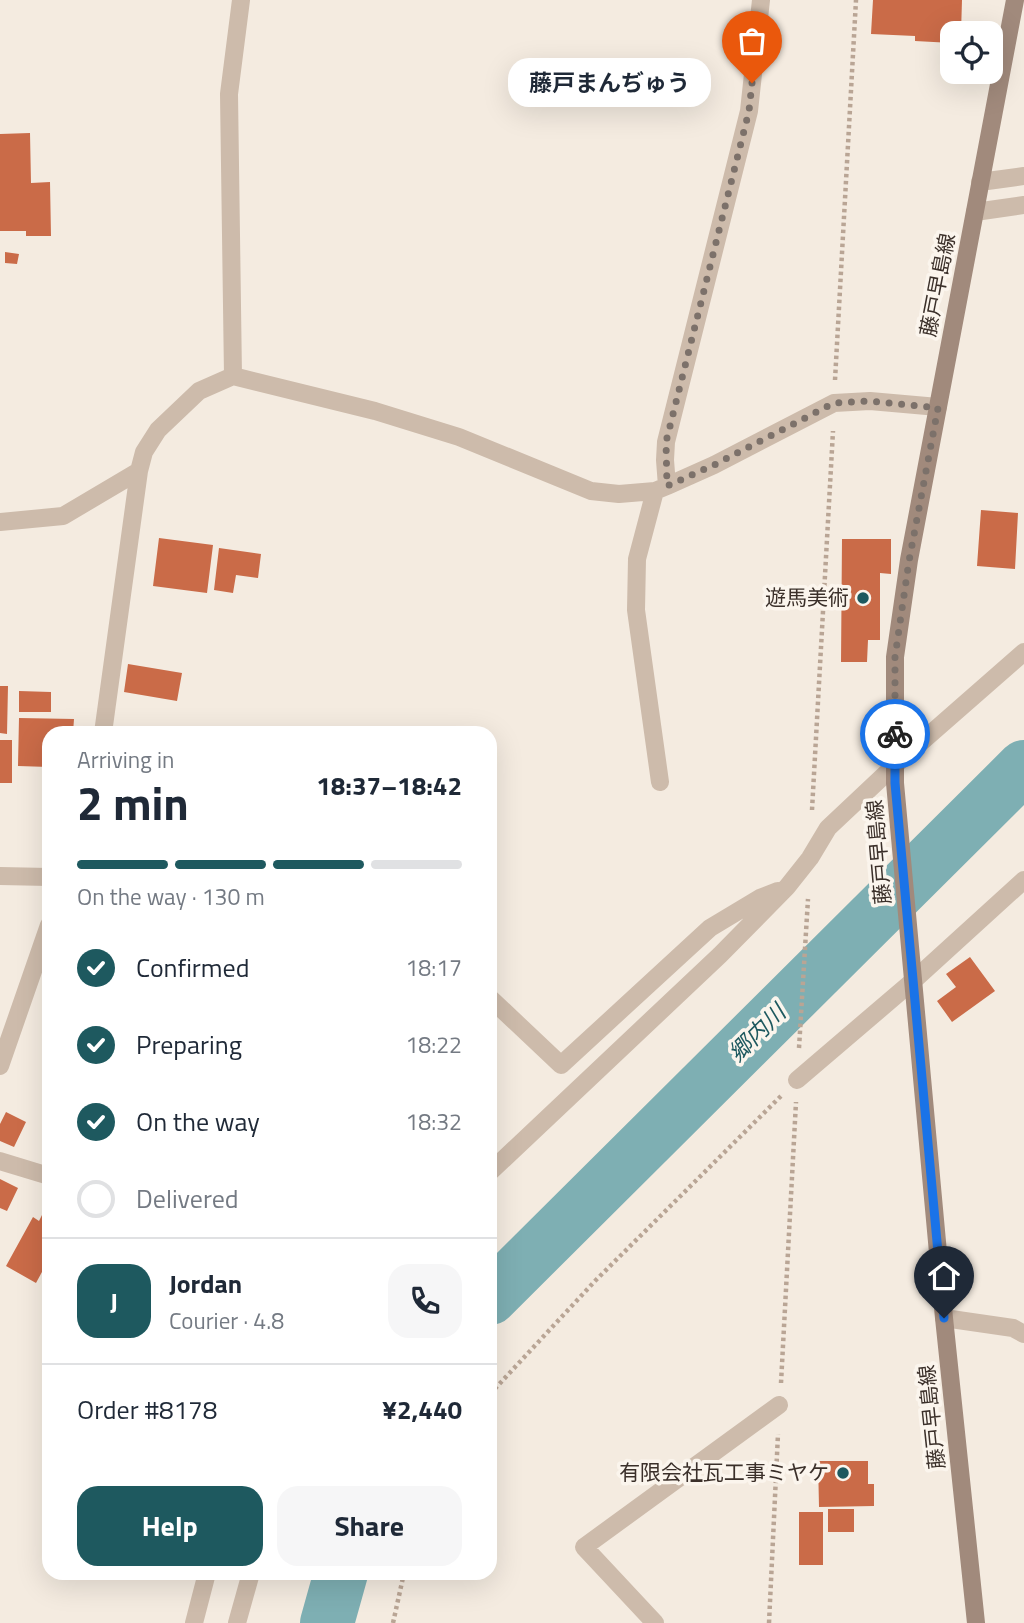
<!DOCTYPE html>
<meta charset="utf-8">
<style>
:root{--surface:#fff;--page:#f6f6f7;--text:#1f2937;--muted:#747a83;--line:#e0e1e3;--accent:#1e595f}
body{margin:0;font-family:"Titillium Web","Noto Sans JP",sans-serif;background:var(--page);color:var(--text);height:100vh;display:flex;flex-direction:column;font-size:26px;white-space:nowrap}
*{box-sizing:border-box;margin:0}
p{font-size:23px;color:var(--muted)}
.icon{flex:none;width:38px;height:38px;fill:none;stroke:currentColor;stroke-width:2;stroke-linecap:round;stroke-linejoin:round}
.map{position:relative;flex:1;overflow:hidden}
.drawer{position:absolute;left:42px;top:726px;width:455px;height:854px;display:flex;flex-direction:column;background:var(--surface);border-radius:21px;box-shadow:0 7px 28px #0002}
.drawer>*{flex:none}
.fabs{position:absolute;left:940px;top:21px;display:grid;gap:14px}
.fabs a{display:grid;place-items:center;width:63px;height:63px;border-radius:14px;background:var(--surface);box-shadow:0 7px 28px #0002;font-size:35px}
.pin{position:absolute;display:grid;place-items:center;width:60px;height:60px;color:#fff;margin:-72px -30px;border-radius:50% 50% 50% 0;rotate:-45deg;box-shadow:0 0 7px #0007}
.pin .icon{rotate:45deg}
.courier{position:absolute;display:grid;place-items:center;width:70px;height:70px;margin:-35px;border:5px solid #1a73e8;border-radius:50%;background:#fff;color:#222;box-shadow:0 2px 9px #0007}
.bubble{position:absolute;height:49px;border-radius:21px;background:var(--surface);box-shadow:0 7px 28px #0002;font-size:23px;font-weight:700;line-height:49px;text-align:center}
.overview em{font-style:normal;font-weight:700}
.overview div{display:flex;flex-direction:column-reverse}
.overview{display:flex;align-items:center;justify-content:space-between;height:119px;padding:0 35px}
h1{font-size:46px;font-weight:700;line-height:52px}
.bar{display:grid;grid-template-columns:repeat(4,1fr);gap:10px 7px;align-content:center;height:84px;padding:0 35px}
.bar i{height:9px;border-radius:5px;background:var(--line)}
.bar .on{background:var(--accent)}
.bar p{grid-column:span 4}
.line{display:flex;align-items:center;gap:18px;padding:0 35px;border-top:2px solid var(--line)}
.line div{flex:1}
.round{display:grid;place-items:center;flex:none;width:74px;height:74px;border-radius:21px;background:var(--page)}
ol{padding:0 35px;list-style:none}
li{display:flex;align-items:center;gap:21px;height:77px}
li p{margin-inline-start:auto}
li .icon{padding:7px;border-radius:50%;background:var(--accent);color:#fff;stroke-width:4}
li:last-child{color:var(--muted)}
li i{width:38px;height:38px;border:4px solid var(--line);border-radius:50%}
.cta{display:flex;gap:14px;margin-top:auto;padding:14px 35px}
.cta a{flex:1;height:80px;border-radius:21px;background:var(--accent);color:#fff;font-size:28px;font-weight:700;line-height:80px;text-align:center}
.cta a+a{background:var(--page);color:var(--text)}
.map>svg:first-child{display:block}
</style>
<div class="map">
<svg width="1024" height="1623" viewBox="0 0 1024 1623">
<rect width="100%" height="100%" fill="#f4ebe0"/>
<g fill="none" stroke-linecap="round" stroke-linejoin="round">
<path stroke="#7eafb3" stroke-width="54" d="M490,1298L1024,767
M327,1623L341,1573"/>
</g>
<path fill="#ca6b48" d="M873,0H962L961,33H952V43L915,41V36L871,34Z
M30,133L31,183L50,182L51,236H26V231H0V134Z
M5,252L19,254L17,264L5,263Z
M981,510L1018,513L1015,569L977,566Z
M159,538L213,545L207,593L153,586Z
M842,539H891V574L880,573V640H868L867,662H841Z
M219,548L261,554L258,578L236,575L233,593L214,590Z
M128,664L182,673L177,701L124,692Z
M0,686H8L7,734L0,733Z
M19,691L51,692V712H19Z
M19,718L74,719L73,733H49V767L18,766Z
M0,740H12V783H0Z
M970,957L995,991L952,1022L937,1001L956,987L946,974Z
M6,1112L26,1122L14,1147L0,1141V1124Z
M0,1179L18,1188L7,1211L0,1208Z
M49,1201V1259L36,1283L6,1266L33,1217L39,1221Z
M818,1461H868V1484H874V1506L819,1507Z
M828,1509H854V1532H828Z
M799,1512H823V1565H799Z"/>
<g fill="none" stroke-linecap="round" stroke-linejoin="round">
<path stroke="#b9a595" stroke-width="4.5" stroke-dasharray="3.5 3.5" stroke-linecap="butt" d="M835,380L856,0
M812,810L833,431
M799,1048L808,899
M781,1383L796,1102
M490,1394L595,1281L782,1095
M393,1623L404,1573
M769,1623L778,1434"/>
<path stroke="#cdbbab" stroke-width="18" d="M980,182L1024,176
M975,212L1024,205
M233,376L229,94L241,0
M667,486L665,460L666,442L749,111L761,0
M655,491L637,559L636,610L660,782
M0,522L63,516L139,471
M103,733L139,471L144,452L158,430L199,391L233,376L375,411L459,437L591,491L619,494L655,491L667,486L714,465L834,403L870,401L938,407
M0,876L49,877
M490,998L561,1065L710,928L760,898L778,891
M0,1066L49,925
M797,1080L914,980L1024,880
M0,1161L49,1176
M490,1172L720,955L787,887L810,858L828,828L895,765L1024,652
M194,1623L207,1573
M237,1623L251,1573
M655,1623L584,1547L779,1405"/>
<path stroke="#cdbbab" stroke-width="18" d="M944,1318L1013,1328L1024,1334"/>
<path stroke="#a18a7c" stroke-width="18" d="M976,1623L944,1318L895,783V657L909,560L1015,0"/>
</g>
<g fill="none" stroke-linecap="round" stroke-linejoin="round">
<path stroke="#7c716a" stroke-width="7" stroke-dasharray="0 12.6" d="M752,83L749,111L666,442L667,486L714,465L834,403L870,401L938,408L909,561L895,657V734"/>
<path stroke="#1a73e8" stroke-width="9" d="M895,734V783L944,1318"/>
</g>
<g fill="#1e595f" stroke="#fbf5ed" stroke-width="2.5">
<circle cx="863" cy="598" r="7"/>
<circle cx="843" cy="1473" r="7"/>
</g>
<g text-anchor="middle" stroke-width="7" stroke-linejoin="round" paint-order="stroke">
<g font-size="21" fill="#3b302a" stroke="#fbf5ed">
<text transform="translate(938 285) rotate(-79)" y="7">藤戸早島線</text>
<text transform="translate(879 852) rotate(-95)" y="7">藤戸早島線</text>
<text transform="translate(932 1417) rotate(-96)" y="7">藤戸早島線</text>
</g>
<g font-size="21" fill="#3b302a" stroke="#fbf5ed" text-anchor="end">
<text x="849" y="605">遊馬美術</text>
<text x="829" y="1480">有限会社瓦工事ミヤケ</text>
</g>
<g font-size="23" font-style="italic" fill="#1e595f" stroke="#fbf5ed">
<text transform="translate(757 1033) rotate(-45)" y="8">郷内川</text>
</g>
</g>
</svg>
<div class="fabs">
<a><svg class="icon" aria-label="locate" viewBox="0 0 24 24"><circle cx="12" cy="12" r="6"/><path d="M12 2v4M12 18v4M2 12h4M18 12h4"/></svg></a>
</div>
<div class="pin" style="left:752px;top:83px;background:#ea580c"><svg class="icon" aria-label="bag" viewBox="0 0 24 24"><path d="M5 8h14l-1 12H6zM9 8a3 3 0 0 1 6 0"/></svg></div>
<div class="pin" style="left:944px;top:1318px;background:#1f2937"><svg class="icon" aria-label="home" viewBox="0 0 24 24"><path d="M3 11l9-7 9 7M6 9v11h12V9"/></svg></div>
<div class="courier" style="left:895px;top:734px"><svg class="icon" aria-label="bike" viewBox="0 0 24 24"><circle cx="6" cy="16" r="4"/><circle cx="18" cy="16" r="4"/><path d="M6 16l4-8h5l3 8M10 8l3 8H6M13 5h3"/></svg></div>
<div class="bubble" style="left:508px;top:58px;width:203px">藤戸まんぢゅう</div>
<section class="drawer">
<div class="overview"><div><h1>2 min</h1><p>Arriving in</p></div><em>18:37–18:42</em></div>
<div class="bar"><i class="on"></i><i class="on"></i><i class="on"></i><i></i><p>On the way · 130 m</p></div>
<ol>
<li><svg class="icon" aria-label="check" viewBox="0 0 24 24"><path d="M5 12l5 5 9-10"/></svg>Confirmed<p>18:17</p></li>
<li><svg class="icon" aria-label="check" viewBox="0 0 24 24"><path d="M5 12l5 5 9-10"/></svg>Preparing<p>18:22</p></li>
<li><svg class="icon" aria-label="check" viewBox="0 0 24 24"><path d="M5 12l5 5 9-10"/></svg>On the way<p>18:32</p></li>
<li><i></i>Delivered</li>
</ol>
<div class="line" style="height:126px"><b class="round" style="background:var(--accent);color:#fff">J</b><div><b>Jordan</b><p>Courier · 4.8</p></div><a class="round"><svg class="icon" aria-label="phone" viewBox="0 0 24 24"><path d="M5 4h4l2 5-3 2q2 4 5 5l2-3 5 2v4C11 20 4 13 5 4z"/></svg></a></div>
<div class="line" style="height:91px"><div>Order #8178</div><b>¥2,440</b></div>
<div class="cta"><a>Help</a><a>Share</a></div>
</section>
</div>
